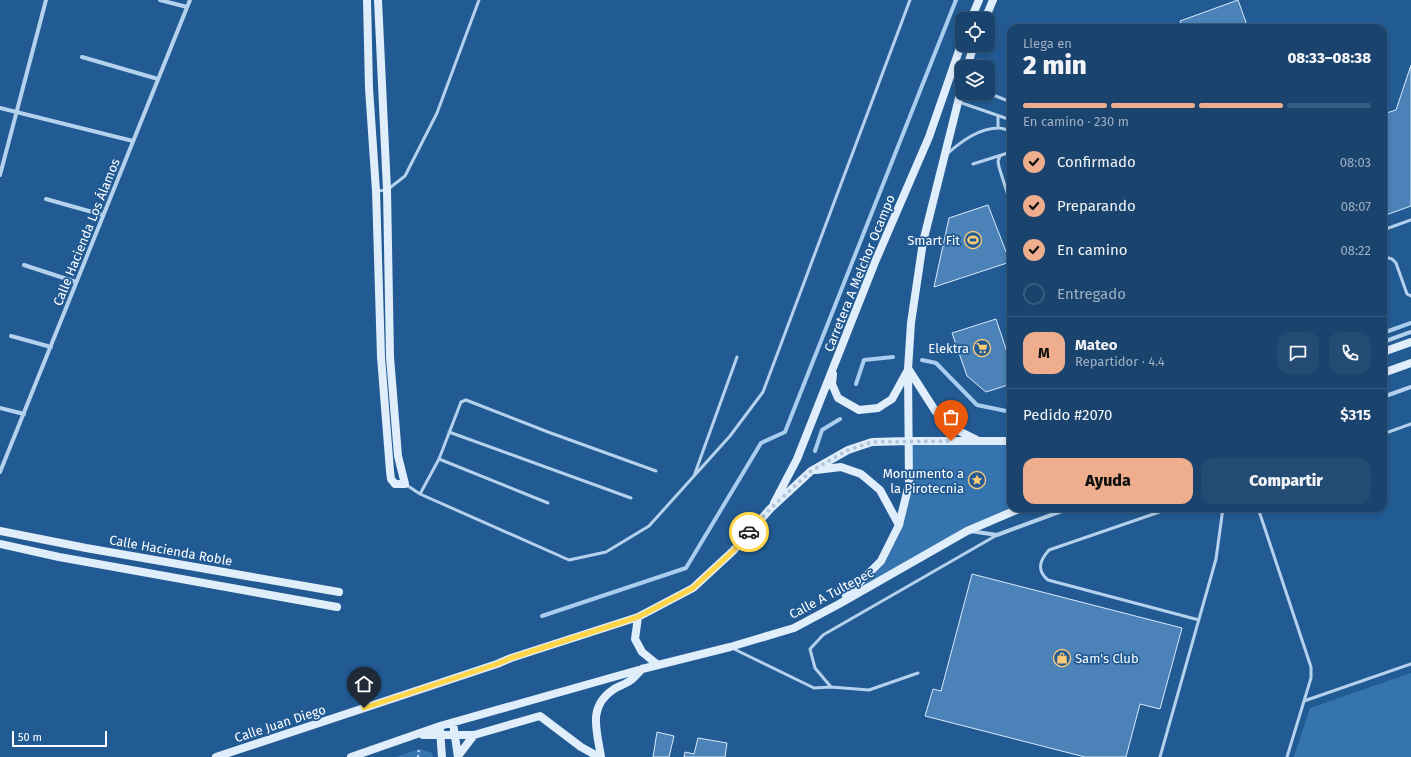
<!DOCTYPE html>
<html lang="es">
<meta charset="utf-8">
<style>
:root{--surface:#1a446e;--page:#234b73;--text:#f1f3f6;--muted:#9fb0c2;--line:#385c81;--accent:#eead8d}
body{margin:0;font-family:"Fira Sans",sans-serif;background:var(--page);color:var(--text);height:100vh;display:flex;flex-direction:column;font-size:15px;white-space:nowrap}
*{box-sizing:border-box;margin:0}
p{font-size:13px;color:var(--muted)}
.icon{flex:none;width:22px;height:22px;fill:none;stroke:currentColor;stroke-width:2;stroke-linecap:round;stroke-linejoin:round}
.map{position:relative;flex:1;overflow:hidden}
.side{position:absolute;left:1007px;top:24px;width:380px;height:488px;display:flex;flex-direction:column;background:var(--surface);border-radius:12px;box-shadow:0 2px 6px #0003,0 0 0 1px var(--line)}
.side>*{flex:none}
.buttons{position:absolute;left:955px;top:12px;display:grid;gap:8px}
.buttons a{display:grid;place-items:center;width:40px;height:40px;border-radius:8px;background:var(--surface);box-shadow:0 2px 6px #0003,0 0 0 1px var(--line);font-size:20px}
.scale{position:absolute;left:12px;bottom:10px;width:95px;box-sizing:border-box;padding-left:4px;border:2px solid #fff;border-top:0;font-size:11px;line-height:14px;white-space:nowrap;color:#fff;-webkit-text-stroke:3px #225b93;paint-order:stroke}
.pin{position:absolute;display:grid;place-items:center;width:34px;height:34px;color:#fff;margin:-41px -17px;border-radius:50% 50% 50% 0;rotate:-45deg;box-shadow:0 0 4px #0007}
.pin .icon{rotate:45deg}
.courier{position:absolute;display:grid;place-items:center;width:40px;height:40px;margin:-20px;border:3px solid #ffd54a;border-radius:50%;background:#fff;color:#222;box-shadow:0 1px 5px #0007}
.overview em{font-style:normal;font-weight:800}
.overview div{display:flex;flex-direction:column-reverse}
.overview{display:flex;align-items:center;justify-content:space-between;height:68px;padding:0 16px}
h1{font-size:26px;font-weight:800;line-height:30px}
.bar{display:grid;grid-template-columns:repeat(4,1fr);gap:6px 4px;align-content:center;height:48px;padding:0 16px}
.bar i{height:5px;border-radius:3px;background:var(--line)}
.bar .selected{background:var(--accent)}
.bar p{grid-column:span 4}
.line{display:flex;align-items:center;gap:10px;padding:0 16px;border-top:1px solid var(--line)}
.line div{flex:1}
.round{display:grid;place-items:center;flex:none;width:42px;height:42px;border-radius:12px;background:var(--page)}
ol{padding:0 16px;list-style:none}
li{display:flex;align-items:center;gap:12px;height:44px}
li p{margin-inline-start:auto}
li .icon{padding:4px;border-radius:50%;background:var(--accent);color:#111;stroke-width:4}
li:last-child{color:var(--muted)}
li i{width:22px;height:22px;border:2px solid var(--line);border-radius:50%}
.primary-button{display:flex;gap:8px;margin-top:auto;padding:8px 16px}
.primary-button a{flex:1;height:46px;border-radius:12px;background:var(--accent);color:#111;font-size:16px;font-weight:800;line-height:46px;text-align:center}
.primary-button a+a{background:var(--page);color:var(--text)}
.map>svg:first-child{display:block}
</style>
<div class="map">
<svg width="1411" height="757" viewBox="0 0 1411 757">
<rect width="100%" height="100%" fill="#225b93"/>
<path fill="#3674b0" d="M1011,440V508L941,542L840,602L881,561L898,530L909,484V442Z
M1411,673V757H1294L1310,708Z
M419,749L432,753L433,757H396Z"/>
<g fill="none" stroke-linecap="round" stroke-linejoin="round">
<path stroke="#a8cdee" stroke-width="4" d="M1383,333L1411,323
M922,360L936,363L977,405L1011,412
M856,384L864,360L893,357
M815,451L822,430L840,419
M542,616L686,568L761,443L785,432L956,0"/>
</g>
<path fill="#4b83b9" stroke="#daeafa" d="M1238,0L1248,28H1182L1180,21Z
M1411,65V206L1383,216V114L1396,110Z
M988,205L1010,262L934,287L949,218Z
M996,319L1011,364V384L986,392L967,376L952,333Z
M972,574L1182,628L1160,709L1140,704L1126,757H1085L925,716L933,689L941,691Z
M657,732L674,736L669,757H653Z
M698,738L727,743L725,757H684L685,752L694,754Z"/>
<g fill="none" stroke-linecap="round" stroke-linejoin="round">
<path stroke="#b4d2ed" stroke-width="2.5" stroke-dasharray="2 3" stroke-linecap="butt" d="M418,757L419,749"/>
<path stroke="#b4d2ed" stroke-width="3" d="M988,93L1011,102
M959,102L1011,120
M998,116V128
M948,153C962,141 979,128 999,128C1003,128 1007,130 1011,131
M1000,156L998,161L999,167L1011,205
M973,164L1011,152
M377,191L387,190L405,176L437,113L479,0
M1383,230L1411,220
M1383,251L1385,257L1392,259L1396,263L1407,294L1411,296
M449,432L631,498
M1383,434L1411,424
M439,459L548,503
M694,476L737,357
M405,484L420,494L569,560L606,552L649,526L730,436L763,392L910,0
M420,494L439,459L461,402L466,400L548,432L656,471
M1171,508L1049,550C1040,560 1036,570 1048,580L1199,620
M1258,508L1311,667V678L1287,757
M732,648L814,688L831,687L869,690L918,673
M831,687L815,668L810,649L823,635L997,535
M1304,701L1411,664
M1160,757L1216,559L1223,508"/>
<path stroke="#b4d2ed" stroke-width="4" d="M160,0L187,7
M82,57L158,79
M0,108L133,141
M0,175L46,0
M46,199L103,215
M24,265L76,282
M11,336L51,347
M1383,342L1411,332
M1383,397L1411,387
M0,408L24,414
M0,472L190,0
M970,531L997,535L1070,508"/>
<path stroke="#e0edfa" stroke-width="8" d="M367,0L369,88L376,191L381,357L390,471L391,479L395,484H405L398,456L390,357L387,190L378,0
M971,19L979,0
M985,19L993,0
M967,67L974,45
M1383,352L1411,342
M909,370L936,412L951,427L977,440
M1383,373L1411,363
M833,374L832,384L838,398L859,410L878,408L892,399L908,370
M816,470L841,467L861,474L880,490L899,525
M774,503L797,459L875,262L929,137L962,42
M0,531L86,548L339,592
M0,544L59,557L337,607
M846,596L881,561L899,525L909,484L908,369L911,323L923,242L962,86
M638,617L635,639L642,652L658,665
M453,723L458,757
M440,730L442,757
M423,735H474L540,716L581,747L599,757
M458,756L474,735
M216,757L497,664L511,658L638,617L693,588L733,551L770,509L811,471L848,450L872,442L908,441H1011
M351,757L440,726L642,669L730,647L794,628L839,604L967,531L1021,508
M601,757C597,730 587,707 614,689C619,686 626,684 631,680C635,677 638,673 642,669"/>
</g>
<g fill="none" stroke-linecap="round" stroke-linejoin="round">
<path stroke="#b2c6d9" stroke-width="4" stroke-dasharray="0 7.2" d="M749,532L770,509L811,471L848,450L872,442L951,441"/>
<path stroke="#ffd54a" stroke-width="5" d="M364,708L497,664L511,658L638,617L693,588L733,551L749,532"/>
</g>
<defs>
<g id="stadium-ring" transform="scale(0.9)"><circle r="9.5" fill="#225b93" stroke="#f9ca76" stroke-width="1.5"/><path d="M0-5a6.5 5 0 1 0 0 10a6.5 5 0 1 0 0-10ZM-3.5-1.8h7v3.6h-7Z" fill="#f9ca76"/></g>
<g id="supermarket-ring" transform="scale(0.9)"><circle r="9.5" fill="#225b93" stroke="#f9ca76" stroke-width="1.5"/><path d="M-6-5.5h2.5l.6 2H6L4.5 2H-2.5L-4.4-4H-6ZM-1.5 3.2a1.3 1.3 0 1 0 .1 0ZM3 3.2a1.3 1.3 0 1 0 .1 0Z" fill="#f9ca76"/></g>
<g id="sight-ring" transform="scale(0.9)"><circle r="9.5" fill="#225b93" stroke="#f9ca76" stroke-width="1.5"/><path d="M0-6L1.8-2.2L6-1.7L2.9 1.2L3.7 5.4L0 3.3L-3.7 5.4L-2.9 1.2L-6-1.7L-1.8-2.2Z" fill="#f9ca76"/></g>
<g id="shop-ring" transform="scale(0.9)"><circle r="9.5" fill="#225b93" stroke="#f9ca76" stroke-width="1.5"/><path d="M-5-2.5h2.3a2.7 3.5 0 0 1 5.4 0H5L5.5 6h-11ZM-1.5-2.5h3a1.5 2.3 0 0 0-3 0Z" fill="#f9ca76"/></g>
</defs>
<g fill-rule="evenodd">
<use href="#stadium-ring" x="973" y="240"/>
<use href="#supermarket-ring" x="982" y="348"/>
<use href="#sight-ring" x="977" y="480"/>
<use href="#shop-ring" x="1062" y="658"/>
</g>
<g text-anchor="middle" stroke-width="3.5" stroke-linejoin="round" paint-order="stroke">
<g font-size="13" fill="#fff" stroke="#225b93">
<text transform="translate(86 232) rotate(-68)" y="5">Calle Hacienda Los Álamos</text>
<text transform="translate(859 273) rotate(-68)" y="5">Carretera A Melchor Ocampo</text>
<text transform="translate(171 550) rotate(10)" y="5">Calle Hacienda Roble</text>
<text transform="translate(831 593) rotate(-28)" y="5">Calle A Tultepec</text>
<text transform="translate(280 723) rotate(-18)" y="5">Calle Juan Diego</text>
</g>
<g font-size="13" fill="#fff" stroke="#225b93" text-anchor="end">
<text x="960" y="245">Smart Fit</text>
<text x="969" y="353">Elektra</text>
<text x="964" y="478">Monumento a<tspan x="964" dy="15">la Pirotecnia</tspan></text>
<text x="1075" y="663" text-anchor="start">Sam's Club</text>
</g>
</g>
</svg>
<div class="buttons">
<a><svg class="icon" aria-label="locate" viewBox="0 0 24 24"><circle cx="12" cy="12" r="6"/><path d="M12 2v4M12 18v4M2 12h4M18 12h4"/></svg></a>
<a><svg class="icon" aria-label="layers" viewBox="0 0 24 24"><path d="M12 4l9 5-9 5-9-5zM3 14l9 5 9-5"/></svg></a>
</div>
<div class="scale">50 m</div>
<div class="pin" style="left:951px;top:441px;background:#ea580c"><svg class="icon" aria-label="bag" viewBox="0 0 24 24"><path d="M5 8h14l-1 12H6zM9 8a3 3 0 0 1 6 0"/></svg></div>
<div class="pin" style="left:364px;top:708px;background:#1f2937"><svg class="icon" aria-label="home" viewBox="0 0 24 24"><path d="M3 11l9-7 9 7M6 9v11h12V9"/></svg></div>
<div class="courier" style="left:749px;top:532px"><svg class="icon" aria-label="car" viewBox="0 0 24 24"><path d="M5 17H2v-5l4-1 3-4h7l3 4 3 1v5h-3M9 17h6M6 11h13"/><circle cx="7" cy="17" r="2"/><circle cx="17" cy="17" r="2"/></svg></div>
<section class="side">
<div class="overview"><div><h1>2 min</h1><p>Llega en</p></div><em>08:33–08:38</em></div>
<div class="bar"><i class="selected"></i><i class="selected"></i><i class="selected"></i><i></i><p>En camino · 230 m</p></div>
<ol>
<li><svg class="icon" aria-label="check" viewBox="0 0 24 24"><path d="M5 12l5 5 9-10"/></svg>Confirmado<p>08:03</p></li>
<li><svg class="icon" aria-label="check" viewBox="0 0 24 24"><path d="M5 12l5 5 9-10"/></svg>Preparando<p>08:07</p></li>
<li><svg class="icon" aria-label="check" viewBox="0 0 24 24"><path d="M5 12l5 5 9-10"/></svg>En camino<p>08:22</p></li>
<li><i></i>Entregado</li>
</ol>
<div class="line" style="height:72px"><b class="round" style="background:var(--accent);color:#111">M</b><div><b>Mateo</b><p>Repartidor · 4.4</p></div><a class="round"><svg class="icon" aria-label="chat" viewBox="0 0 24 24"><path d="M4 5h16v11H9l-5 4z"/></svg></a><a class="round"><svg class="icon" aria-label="phone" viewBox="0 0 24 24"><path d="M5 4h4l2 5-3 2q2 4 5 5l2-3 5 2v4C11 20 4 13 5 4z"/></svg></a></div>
<div class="line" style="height:52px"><div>Pedido #2070</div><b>$315</b></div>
<div class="primary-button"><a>Ayuda</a><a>Compartir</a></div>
</section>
</div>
